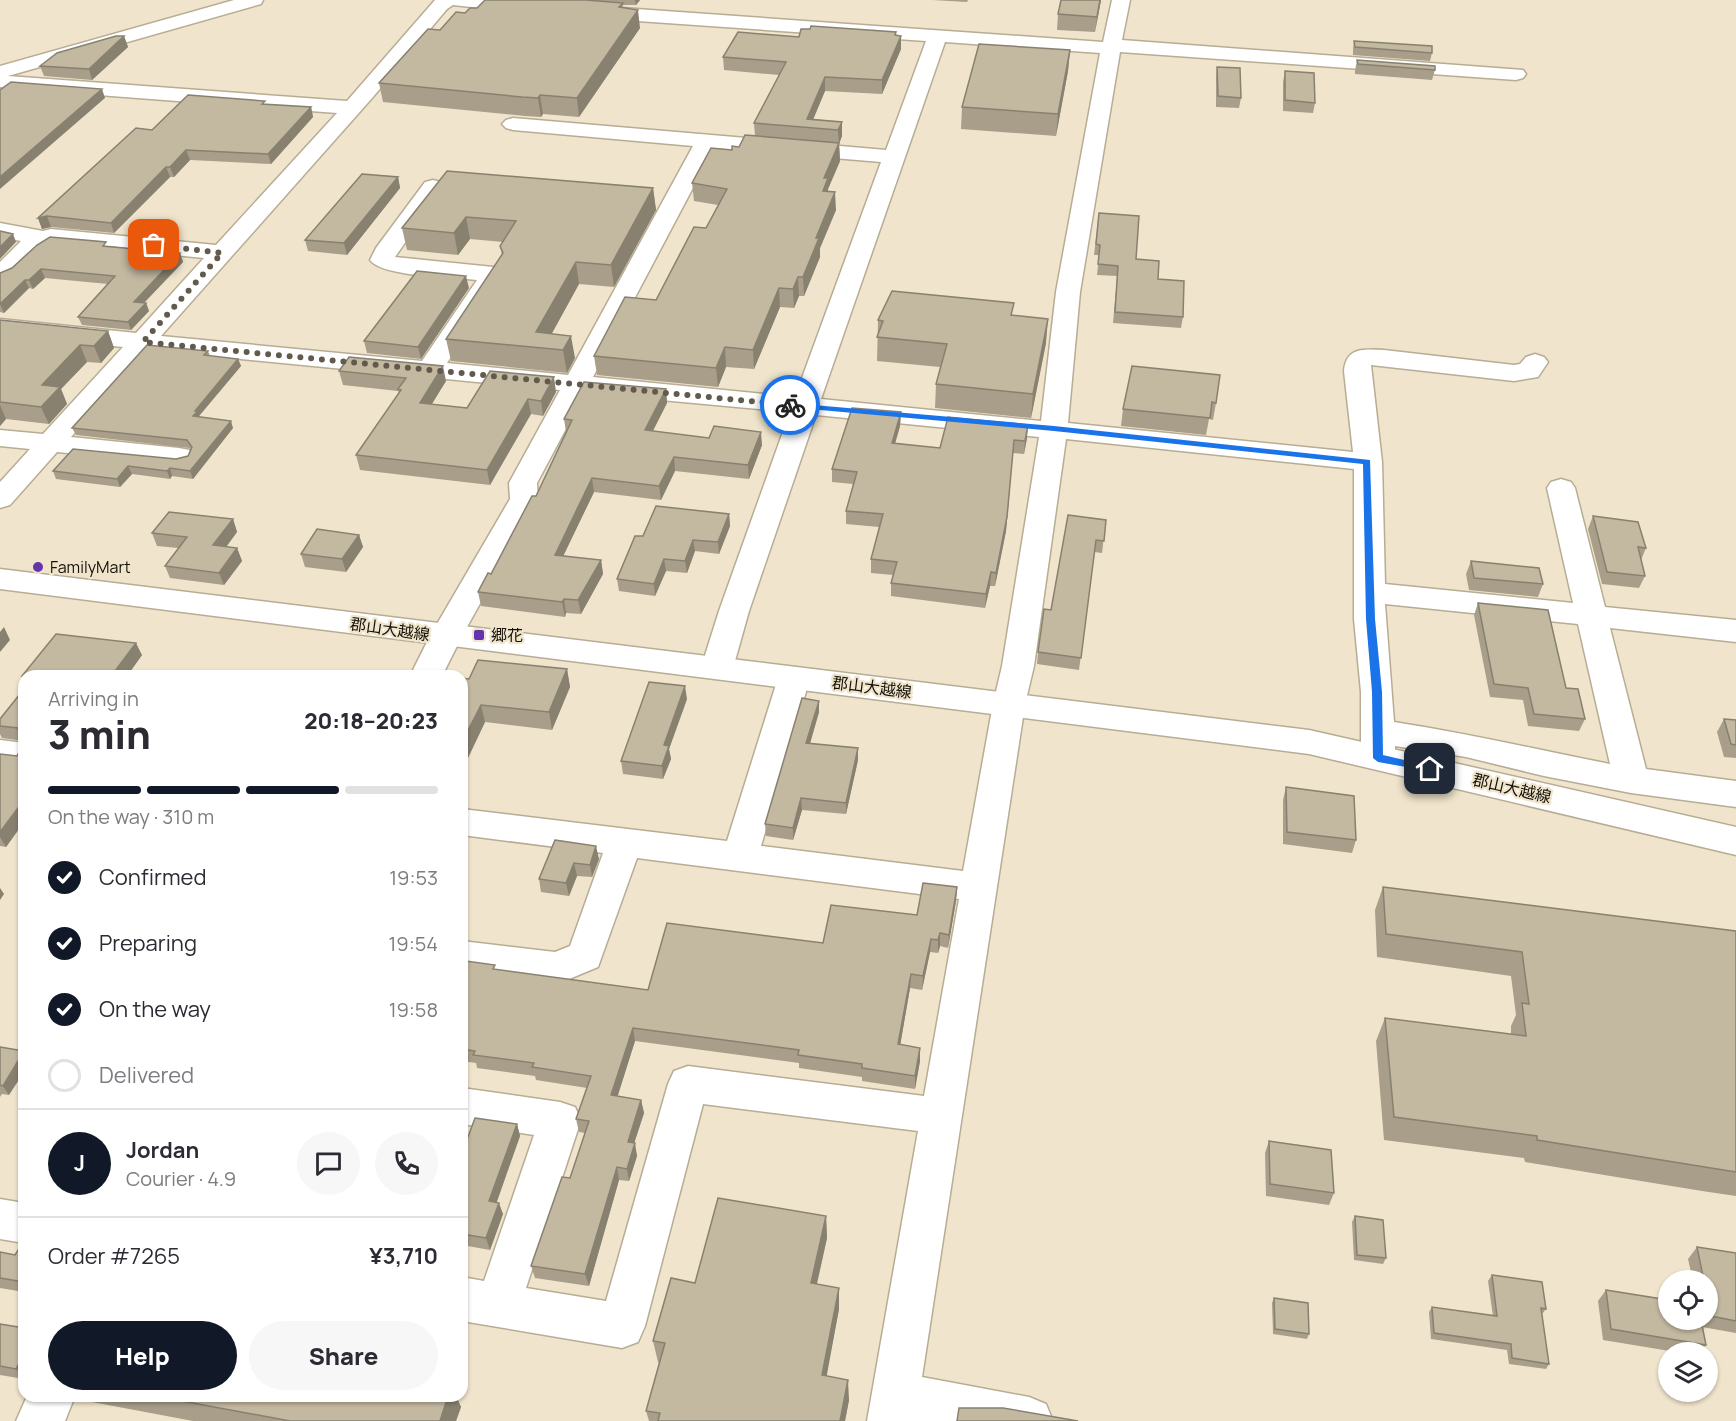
<!DOCTYPE html>
<meta charset="utf-8">
<style>
:root{--surface:#fff;--page:#f7f7f7;--text:#2b2b33;--muted:#7c7c81;--line:#e1e1e2;--accent:#111827}
body{margin:0;font-family:Manrope,"Noto Sans JP",sans-serif;background:var(--page);color:var(--text);height:100vh;display:flex;flex-direction:column;font-size:22px;white-space:nowrap}
*{box-sizing:border-box;margin:0}
p{font-size:20px;color:var(--muted)}
.icon{flex:none;width:33px;height:33px;fill:none;stroke:currentColor;stroke-width:2;stroke-linecap:round;stroke-linejoin:round}
.map{position:relative;flex:1;overflow:hidden}
.sheet{position:absolute;left:18px;top:670px;width:450px;height:732px;display:flex;flex-direction:column;background:var(--surface);border-radius:18px;box-shadow:0 2px 4px #0004}
.sheet>*{flex:none}
.controls{position:absolute;left:1658px;top:1270px;display:grid;gap:12px}
.controls a{display:grid;place-items:center;width:60px;height:60px;border-radius:50%;background:var(--surface);box-shadow:0 2px 4px #0004;font-size:30px}
.pin{position:absolute;display:grid;place-items:center;width:51px;height:51px;color:#fff;margin:-26px;border-radius:12px;box-shadow:0 3px 9px #0006}
.courier{position:absolute;display:grid;place-items:center;width:60px;height:60px;margin:-30px;border:4px solid #1a73e8;border-radius:50%;background:#fff;color:#222;box-shadow:0 2px 8px #0007}
.summary em{font-style:normal;font-weight:800}
.summary div{display:flex;flex-direction:column-reverse}
.summary{display:flex;align-items:center;justify-content:space-between;height:102px;padding:0 30px}
h1{font-size:39px;font-weight:800;line-height:45px}
.bar{display:grid;grid-template-columns:repeat(4,1fr);gap:9px 6px;align-content:center;height:72px;padding:0 30px}
.bar i{height:8px;border-radius:4px;background:var(--line)}
.bar .active{background:var(--accent)}
.bar p{grid-column:span 4}
.line{display:flex;align-items:center;gap:15px;padding:0 30px;border-top:2px solid var(--line)}
.line div{flex:1}
.round{display:grid;place-items:center;flex:none;width:63px;height:63px;border-radius:32px;background:var(--page)}
ol{padding:0 30px;list-style:none}
li{display:flex;align-items:center;gap:18px;height:66px}
li p{margin-inline-start:auto}
li .icon{padding:6px;border-radius:50%;background:var(--accent);color:#fff;stroke-width:4}
li:last-child{color:var(--muted)}
li i{width:33px;height:33px;border:3px solid var(--line);border-radius:50%}
.action{display:flex;gap:12px;margin-top:auto;padding:12px 30px}
.action a{flex:1;height:69px;border-radius:36px;background:var(--accent);color:#fff;font-size:24px;font-weight:800;line-height:69px;text-align:center}
.action a+a{background:var(--page);color:var(--text)}
.map>svg:first-child{display:block}
</style>
<div class="map">
<svg width="1736" height="1421" viewBox="0 0 1736 1421">
<rect width="100%" height="100%" fill="#f0e5cc"/>
<g fill="none" stroke-linecap="round" stroke-linejoin="round">
<g stroke="#b7ac94" stroke-width="3">
<path id="minor" d="M234,0H263L261,4L8,76L347,101L435,0H512L534,3L536,7L534,11L527,13L453,5L447,9L373,97L161,336L422,361L477,280C455,277 382,277 370,260L376,248L425,182L433,180L441,182L444,187L395,257L493,267L502,269L505,274L447,363L568,375L693,146L513,130L506,128L502,124L506,120L513,118L886,150L926,41L594,18L587,16L585,12L587,8L594,6L1103,42L1112,0H1130L1122,40L1523,70L1526,74L1523,78L1516,80L1120,52L1080,292L1068,423L1353,452L1344,371C1346,347 1364,349 1384,350L1514,365L1520,364L1526,357L1535,354L1544,357L1548,362L1538,377L1514,381L1371,365L1382,462L1385,584L1573,603L1547,488L1551,482L1561,479L1571,482L1575,488L1605,607L1736,620V642L1610,628L1646,769L1736,781V807L1631,793L1544,776L1466,757L1395,746V753L1390,762L1378,765L1366,762L1361,753V692L1354,619V469L1066,439L1034,666L1025,704L922,1377L1029,1397L1046,1404L1053,1421H867L918,1131L703,1104L645,1326L638,1342L622,1348L462,1321V1277L484,1281L534,1135L462,1124V1088L560,1102L575,1107L581,1120L526,1288L606,1301L668,1084L674,1071L688,1066L924,1096L959,899L637,858L598,967L557,984L462,971V941L555,952L570,946L603,853L462,835V809L727,841L778,678L783,670L794,667L805,670L810,678L761,846L963,871L993,704L1002,666L1039,437L816,415L749,611L733,668L728,676L717,679L706,676L701,668L719,611L790,412L585,393L537,483L538,499L462,636L442,676H410L430,636L510,499L509,483L560,390L149,350L71,437L179,448L189,450L193,456L189,462L179,464L57,452L10,505L0,508V482L30,449L0,446V430L43,434L123,347L0,335V319L136,333L204,258L53,243C32,251 22,277 0,282V262L21,241L0,237V223L43,231L51,229L216,245L337,113L6,88L0,87V66ZM945,42L1100,53L1056,292L1041,421L821,399ZM714,148L881,162L795,397L593,377ZM1385,604L1578,624L1610,764C1538,750 1467,733 1394,722Z
M0,740L24,743V767L0,764Z
M0,1199L24,1203V1243L0,1239Z
M27,1396H75L65,1421H16Z"/>
</g>
<g stroke="#b7ac94" stroke-width="3">
<path id="major" d="M0,569L1309,730L1736,827V855L1309,754L0,589Z"/>
</g>
<use href="#minor" fill="#fff" fill-rule="evenodd"/>
<use href="#major" fill="#fff" fill-rule="evenodd"/>
</g>
<path fill="#a89e8a" d="M485,0H640L636,5H623V8L640,28L579,117L543,114L541,117L525,116L383,102L379,83L465,13L477,8Z
M932,0H968L967,2Z
M1061,0H1101L1095,32L1057,30L1058,14Z
M896,35L901,49L882,94L825,91L813,119L842,122V136L839,143L840,161L828,189V191L836,210L820,248V257L804,296H799L794,308L780,307L754,369L726,367L718,387L597,375L594,356L656,300L706,228L718,205L694,201L692,183L732,150L739,147L755,136L754,123L779,75L724,70L723,57L799,37Z
M124,36L128,47L92,80L44,76L40,66Z
M1354,41L1432,53L1430,61L1353,55V49Z
M1070,50L1068,71L1056,136L961,129L962,107Z
M1357,60L1435,70L1432,80L1355,74V71Z
M1217,67L1241,98L1239,108L1216,107V78Z
M1285,71L1315,103L1313,113L1283,111V82Z
M265,104L311,107L313,117L271,164L190,160L174,177H170L114,233L51,227L42,229L38,218L152,130Z
M447,171L653,188L656,210L614,287L579,284L551,334L575,358L567,373L451,361L446,339L502,255L500,246L503,242L470,239L458,255L407,250L402,228Z
M398,177L400,188L347,255L308,251L305,240Z
M1099,213L1136,259L1158,279L1183,317L1181,328L1113,323L1117,276L1097,275L1099,255H1094Z
M107,246L180,253L183,262L144,303H146L149,311L131,330L82,325L78,317L108,284L45,278L33,289L29,288L4,313L0,312V273Z
M469,288L421,359L367,353L364,341Z
M1013,316L1046,343L1031,418L935,408L936,384L940,367L877,361L878,320Z
M0,320L108,331L114,348L101,363L87,362L61,389L67,404L49,424L6,419L0,426Z
M208,351L210,356L238,359L241,366L199,416L200,417L233,428L193,479L172,476L170,479L132,474L120,487L56,479L53,471L176,459L188,456L191,450L189,448L76,435L72,428Z
M1132,366L1216,403L1213,420L1209,419L1206,435L1121,426L1123,409Z
M339,371L446,381L432,404L467,408L556,392L543,416L531,414L490,485L360,470L356,455L399,393L398,391L343,385Z
M666,389L667,403L653,431L762,445L749,479L675,471L661,500L594,492L563,556L601,560L603,574L581,614L566,613L565,617L481,606L478,592L491,574L536,496L566,432L564,419Z
M901,412L900,426L895,444L940,448L1027,438L1024,454L1013,453L1006,531L995,586H990L985,608L891,596V583L893,575L871,573V559L879,527L846,524V511L853,484L832,482V469Z
M729,514L730,526L719,554L695,551L687,573L666,571L655,596L619,591L617,579L643,536Z
M1593,516L1646,548L1641,560L1645,576L1639,588L1602,584L1588,529Z
M233,519L237,532L226,547L237,548L242,561L224,585L170,578L165,566L178,548L157,546L152,533Z
M1106,520L1102,553L1094,552L1079,670L1037,664L1038,652L1051,610Z
M359,535L363,547L346,572L305,567L301,554Z
M1471,561L1543,584L1538,597L1469,590L1466,574Z
M1478,603L1566,688L1585,719L1579,731L1528,726L1523,700L1490,697L1474,615Z
M142,655L127,676H24V680L22,676Z
M567,669L570,687L552,730L485,722L467,760L462,759V678L469,679Z
M24,689V743L23,741L2,738L0,734V719Z
M687,699L669,749L671,759L663,779L623,774L621,761Z
M819,701V712L810,743L858,760L846,814L802,810L793,840L766,836L765,824Z
M1724,719L1736,720V758L1724,757L1717,732Z
M24,752V822L6,847L0,846V754L17,756Z
M1286,787L1356,840L1352,853L1283,844V800Z
M555,840L599,859L592,877L577,876L569,896L541,892L539,879Z
M957,887L956,901L948,948L940,946L938,953L930,952L922,990L910,988L900,1045L920,1061L915,1089L862,1081V1077L799,1068V1063L635,1041L617,1096L641,1100L644,1113L634,1143L637,1156L629,1181L619,1180L589,1286L535,1278L531,1266L570,1178L585,1133L579,1132L576,1119L587,1088L536,1080L535,1076L477,1068L476,1063L462,1061V970H496L648,990L823,943L917,915Z
M1383,887L1736,931V1196L1702,1191L1525,1162L1524,1158L1384,1140L1376,1041L1385,1018L1511,1034V1026L1516,1015L1511,976L1377,957L1375,910Z
M0,1047L9,1095L2,1094L0,1097Z
M517,1124L520,1136L496,1202L503,1214L490,1250L462,1245V1136L468,1137Z
M1269,1141L1334,1193L1329,1205L1266,1196L1265,1153Z
M826,1216L827,1238L817,1284L839,1288V1309L826,1376L849,1400L845,1421H649L646,1411L659,1363L658,1362L653,1341L695,1283Z
M1355,1216L1386,1258L1383,1264L1354,1260L1352,1222Z
M24,1244V1292L0,1288V1252L15,1255Z
M1697,1247L1736,1253V1333L1702,1327L1706,1345L1699,1353H1682L1603,1340L1598,1301L1606,1290L1668,1320H1707V1281H1693L1688,1259Z
M1492,1275L1546,1309L1542,1314L1549,1364L1546,1369L1509,1364L1507,1350L1431,1339L1429,1312L1432,1307L1493,1316L1488,1281Z
M1274,1298L1309,1334L1307,1339L1273,1334L1272,1303Z
M0,1324L24,1328V1379L0,1375Z
M74,1396H456L461,1407L456,1421H193L76,1399Z"/>
<path fill="#888170" d="M635,0H640L636,5Z
M1100,0H1101L1095,32L1097,17Z
M638,10L640,28L579,117L577,98Z
M124,36L128,47L92,80L89,69Z
M901,36V49L882,94V80Z
M1070,50L1068,71L1056,136L1058,114Z
M825,77V91L810,127L807,119Z
M102,89L105,98L0,189V177Z
M540,95L543,114L541,117L538,98Z
M311,107L313,117L271,164L268,154Z
M842,122V136L839,144L838,130Z
M839,143L840,161L828,189V197L823,191L824,178Z
M186,150L190,160L174,177L170,167Z
M166,167L170,177L114,233L111,223Z
M398,177L400,188L347,255L344,243Z
M653,188L656,210L614,287L611,265Z
M835,192L836,210L820,248V257L804,296L803,277L816,238Z
M47,216L51,227L42,229L38,218Z
M466,217L470,239L458,255L454,233Z
M13,234L16,242L0,259V247Z
M180,253L183,262L137,310L134,302Z
M576,262L579,284L544,348L536,332Z
M41,269L45,278L33,289L29,280Z
M466,276L469,288L421,359L418,347Z
M798,277L799,296L794,308L793,289Z
M25,280L29,288L4,313L0,304Z
M779,288L780,307L754,369L753,350Z
M146,303L149,311L131,330L128,322Z
M1048,319L1046,343L1031,418L1033,394Z
M108,331L114,348L101,363L94,346Z
M571,336L575,358L567,373L563,350Z
M80,345L87,362L61,389L67,404L49,424L41,407L42,385Z
M725,347L726,367L718,387L716,368Z
M238,359L241,366L199,416L200,419L193,416L195,411Z
M443,366L446,381L423,418L420,403Z
M554,377L556,392L543,416L541,401Z
M666,389L667,403L646,444L645,430Z
M528,399L531,414L490,485L487,470Z
M0,405L6,419L0,426Z
M901,412L900,426L891,457L892,443Z
M231,421L233,428L193,479L190,471Z
M1028,425L1027,438L1024,454L1025,441Z
M761,432L762,445L749,479L748,465Z
M1014,440L1006,531L995,586L996,573Z
M674,457L675,471L661,500L659,486Z
M128,466L132,474L120,487L117,479Z
M170,468L172,476L170,479L167,471Z
M592,478L594,492L557,569L555,555Z
M729,514L730,526L719,554L718,542Z
M233,519L237,532L218,558L213,545Z
M359,535L363,547L346,572L342,559Z
M693,540L695,551L687,573L685,561Z
M237,548L242,561L224,585L219,573Z
M664,559L666,571L655,596L654,584Z
M601,560L603,574L581,614L578,600Z
M991,572L990,586L985,608L986,594Z
M564,599L566,613L565,617L562,602Z
M4,627L10,640L0,652V632Z
M136,643L142,655L127,676H117L115,671Z
M567,669L570,687L552,730L549,712Z
M110,671L113,676H106Z
M685,686L687,699L669,749L671,759L663,779L662,766L664,745Z
M819,701V712L807,754L806,743Z
M481,705L485,722L467,760L462,742Z
M24,729V743L19,735Z
M858,748V760L846,814V803Z
M801,798L802,810L793,840V828Z
M24,800V822L6,847L0,837V832Z
M596,846L599,859L592,877L590,865Z
M574,863L577,876L569,896L566,883Z
M957,887L956,901L948,948L949,935Z
M0,888L4,894L0,900Z
M940,933V946L938,953V940Z
M931,939L930,952L922,990L923,976Z
M911,974L910,988L898,1058V1044Z
M633,1028L635,1041L614,1108L611,1095Z
M920,1048V1061L915,1089V1076Z
M24,1052V1072L9,1095L3,1086Z
M641,1100L644,1113L631,1153L635,1143L637,1156L629,1181L627,1169L628,1142Z
M517,1124L520,1136L493,1213L489,1201Z
M617,1167L619,1180L589,1286L585,1274Z
M499,1203L503,1214L490,1250L486,1238Z
M826,1216L827,1238L812,1305L811,1283Z
M839,1288V1309L823,1396L822,1375Z
M24,1354V1378L16,1369Z
M848,1380L849,1400L845,1421H840Z
M448,1396H456L461,1407L456,1421H440Z"/>
<path fill="#c3b8a0" stroke="#888170" stroke-width="1.5" d="M485,0H586L623,3L619,7L638,10L577,98L540,95L538,98L522,97L379,83L428,29L440,30L456,12L465,13L470,8H477Z
M1061,0H1100L1097,17L1058,14Z
M811,26L896,32L895,35L901,36L882,80L825,77L807,119L842,122L838,130L754,123L786,62L723,57L738,32L799,37L801,29H810Z
M116,36H124L89,69L40,66L57,53Z
M1354,41L1432,46V53L1355,47Z
M979,44L1070,50L1058,114L962,107Z
M1357,60L1435,66V70L1358,64Z
M1217,67L1240,68L1241,98L1218,96Z
M1285,71L1314,73L1315,103L1285,100Z
M11,82L102,89L0,177V90Z
M188,95L265,101L262,104L311,107L268,154L186,150L170,167H166L111,223L47,216L38,218L136,128L152,130Z
M745,135L839,143L824,178H828L823,191L835,192L816,238H819L803,277H798L793,289L779,288L753,350L725,347L716,368L594,356L625,297L656,300L694,227L706,228L727,189L692,183L711,148L732,150V146L739,147Z
M447,171L653,188L611,265L576,262L536,332L571,336L563,350L446,339L503,253L500,246L516,221L466,217L454,233L402,228Z
M362,174L398,177L344,243L305,240Z
M1099,213L1139,216L1136,259L1159,261L1158,279L1184,281L1183,317L1115,312L1118,266L1098,264L1100,245L1096,244Z
M0,231L13,234L0,247Z
M50,237L106,242L103,246L180,253L134,302L146,303L128,322L78,317L115,276L41,269L29,280H25L0,304V273L12,268L37,245Z
M417,271L466,276L418,347L364,341Z
M892,291L1014,303L1011,315L1048,319L1033,394L936,384L947,344L877,337L883,321L878,320Z
M0,320L108,331L94,346L80,345L42,385L60,387L41,407L0,402Z
M147,345L208,351L204,355L238,359L195,411H198L193,416L231,421L190,471L170,468L167,471L128,466L117,479L53,471L73,449L176,459L188,456L192,447L187,440L72,428Z
M349,357L443,366L420,403L467,408L490,371L554,377L541,401L528,399L487,470L356,455L401,390L398,389L406,378L339,371Z
M1132,366L1220,375L1216,403L1212,402L1210,418L1123,409Z
M584,382L666,389L645,430L709,438L714,426L761,432L748,465L674,457L659,486L592,478L555,555L601,560L578,600L564,599L562,602L478,592L488,573L491,574L532,496H536L572,420L564,419Z
M852,408L901,412L892,443L940,448L948,417L1028,425L1025,441L1014,440L1007,517L996,573L991,572L986,594L891,583L897,562L871,559L883,514L846,511L857,472L832,469Z
M656,506L729,514L718,542L693,540L685,561L664,559L654,584L617,579L635,536H643Z
M169,512L233,519L213,545L237,548L219,573L165,566L187,537L152,533Z
M1068,515L1106,520L1104,541L1096,540L1081,658L1038,652L1044,609L1051,610Z
M1593,516L1638,522L1646,548L1638,547L1645,576L1607,572Z
M317,529L359,535L342,559L301,554Z
M1471,561L1539,568L1543,584L1474,578Z
M1478,603L1548,610L1566,688L1578,689L1585,719L1534,714L1528,688L1494,684Z
M56,634L136,643L115,671H110L106,676H22Z
M478,660L567,669L549,712L481,705L462,742V678L469,679Z
M425,674L450,676H424Z
M649,682L685,686L664,745L669,746L662,766L621,761Z
M24,689V729L19,735L18,728L0,726V719Z
M802,698L819,701L806,743L858,748L846,803L801,798L793,828L765,824Z
M1724,719L1736,720V745L1731,744Z
M19,752H24V800L0,832V754L17,756Z
M1286,787L1354,796L1356,840L1287,832Z
M555,840L596,846L590,865L574,863L566,883L539,879Z
M923,883L957,887L949,935L940,933L938,940L931,939L923,976L911,974L898,1044L920,1048L915,1076L862,1068V1064L798,1055L799,1050L633,1028L611,1095L641,1100L628,1142L635,1143L627,1169L617,1167L585,1274L531,1266L562,1177L570,1178L589,1121L576,1119L591,1076L532,1067L534,1063L473,1055L475,1051L462,1049V970L466,961L495,965L493,969L648,990L667,923L823,943L831,905L917,915Z
M1383,887L1736,931V1172L1537,1140V1136L1394,1117L1385,1018L1526,1036L1522,1003L1529,1004L1522,952L1386,934Z
M0,1047L24,1051L3,1086L0,1085Z
M475,1118L517,1124L489,1201L499,1203L486,1238L462,1234V1136L468,1137Z
M1269,1141L1331,1150L1334,1193L1270,1184Z
M718,1198L826,1216L811,1283L839,1288L822,1375L848,1380L840,1421H658L660,1413L646,1411L665,1343L653,1341L671,1278L695,1283Z
M1355,1216L1383,1220L1386,1258L1357,1255Z
M22,1244H24V1282L0,1278V1252L15,1255Z
M1697,1247L1736,1253V1321L1711,1316L1707,1297V1281H1704Z
M1492,1275L1542,1282L1546,1309L1541,1308L1549,1364L1512,1358L1511,1344L1434,1333L1432,1307L1497,1316Z
M1606,1290L1668,1300V1320H1701L1706,1345L1611,1329Z
M1274,1298L1308,1303L1309,1334L1275,1329Z
M0,1324L24,1328V1354L16,1369L0,1366Z
M155,1396H448L440,1421H290Z
M959,1408H1003L1078,1421H957Z"/>
<path fill="#1a73e8" d="M790,403L1054,426L1370,460L1375,619L1382,692L1383,755L1434,767V772L1378,762L1373,758L1372,692L1366,619L1363,464L1054,431L787,407L786,405Z"/>
<g fill="none" stroke-linecap="round" stroke-linejoin="round">
<path stroke="#625b4d" stroke-width="6" stroke-dasharray="0 10.8" d="M154,245L222,253L143,342L790,405"/>
</g>
<g fill="#6434ac" stroke="#f0e5cc" stroke-width="2">
<circle cx="38" cy="567" r="6"/>
<rect x="473" y="629" width="12" height="12" rx="3"/>
</g>
<g text-anchor="middle" stroke-width="4.5" stroke-linejoin="round" paint-order="stroke">
<g font-size="16" fill="#151109" stroke="#f0e5cc" text-anchor="start">
<text x="50" y="573">FamilyMart</text>
<text x="491" y="641">郷花</text>
</g>
<g font-size="16" fill="#151109" stroke="#f0e5cc">
<text transform="translate(390 629) rotate(8)" y="6">郡山大越線</text>
<text transform="translate(872 687) rotate(7)" y="6">郡山大越線</text>
<text transform="translate(1512 788) rotate(13)" y="6">郡山大越線</text>
</g>
</g>
</svg>
<div class="controls">
<a><svg class="icon" aria-label="locate" viewBox="0 0 24 24"><circle cx="12" cy="12" r="6"/><path d="M12 2v4M12 18v4M2 12h4M18 12h4"/></svg></a>
<a><svg class="icon" aria-label="layers" viewBox="0 0 24 24"><path d="M12 4l9 5-9 5-9-5zM3 14l9 5 9-5"/></svg></a>
</div>
<div class="pin" style="left:154px;top:245px;background:#ea580c"><svg class="icon" aria-label="bag" viewBox="0 0 24 24"><path d="M5 8h14l-1 12H6zM9 8a3 3 0 0 1 6 0"/></svg></div>
<div class="pin" style="left:1430px;top:769px;background:#1f2937"><svg class="icon" aria-label="home" viewBox="0 0 24 24"><path d="M3 11l9-7 9 7M6 9v11h12V9"/></svg></div>
<div class="courier" style="left:790px;top:405px"><svg class="icon" aria-label="bike" viewBox="0 0 24 24"><circle cx="6" cy="16" r="4"/><circle cx="18" cy="16" r="4"/><path d="M6 16l4-8h5l3 8M10 8l3 8H6M13 5h3"/></svg></div>
<section class="sheet">
<div class="summary"><div><h1>3 min</h1><p>Arriving in</p></div><em>20:18–20:23</em></div>
<div class="bar"><i class="active"></i><i class="active"></i><i class="active"></i><i></i><p>On the way · 310 m</p></div>
<ol>
<li><svg class="icon" aria-label="check" viewBox="0 0 24 24"><path d="M5 12l5 5 9-10"/></svg>Confirmed<p>19:53</p></li>
<li><svg class="icon" aria-label="check" viewBox="0 0 24 24"><path d="M5 12l5 5 9-10"/></svg>Preparing<p>19:54</p></li>
<li><svg class="icon" aria-label="check" viewBox="0 0 24 24"><path d="M5 12l5 5 9-10"/></svg>On the way<p>19:58</p></li>
<li><i></i>Delivered</li>
</ol>
<div class="line" style="height:108px"><b class="round" style="background:var(--accent);color:#fff">J</b><div><b>Jordan</b><p>Courier · 4.9</p></div><a class="round"><svg class="icon" aria-label="chat" viewBox="0 0 24 24"><path d="M4 5h16v11H9l-5 4z"/></svg></a><a class="round"><svg class="icon" aria-label="phone" viewBox="0 0 24 24"><path d="M5 4h4l2 5-3 2q2 4 5 5l2-3 5 2v4C11 20 4 13 5 4z"/></svg></a></div>
<div class="line" style="height:78px"><div>Order #7265</div><b>¥3,710</b></div>
<div class="action"><a>Help</a><a>Share</a></div>
</section>
</div>
